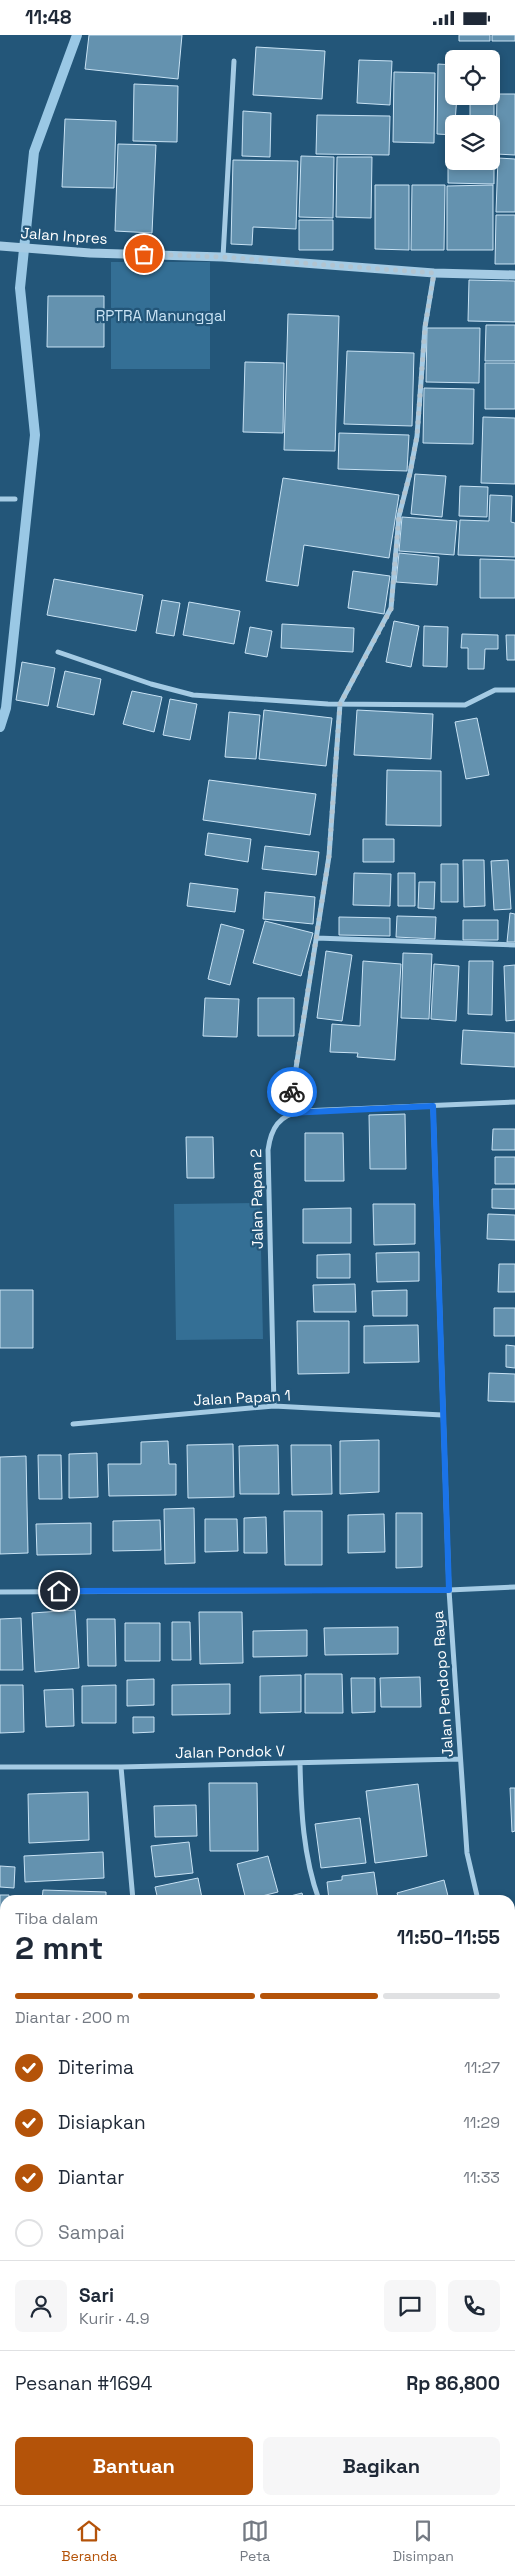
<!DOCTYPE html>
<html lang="id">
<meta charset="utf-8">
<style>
:root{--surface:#fff;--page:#f6f6f7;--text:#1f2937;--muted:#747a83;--line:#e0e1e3;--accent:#b45309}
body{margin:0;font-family:"Space Grotesk",sans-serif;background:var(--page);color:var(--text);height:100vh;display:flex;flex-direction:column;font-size:19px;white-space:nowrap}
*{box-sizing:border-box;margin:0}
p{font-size:16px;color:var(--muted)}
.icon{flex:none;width:28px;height:28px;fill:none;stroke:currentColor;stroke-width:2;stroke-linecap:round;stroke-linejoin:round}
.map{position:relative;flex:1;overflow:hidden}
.details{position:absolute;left:0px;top:1860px;width:515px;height:610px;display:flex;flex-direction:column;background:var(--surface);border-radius:15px 15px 0 0;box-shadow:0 2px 8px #0003}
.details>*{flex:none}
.controls{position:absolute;left:445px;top:15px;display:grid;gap:10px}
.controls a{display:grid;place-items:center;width:55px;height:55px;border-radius:8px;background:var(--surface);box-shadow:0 2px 8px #0003;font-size:25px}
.pin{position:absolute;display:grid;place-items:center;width:42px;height:42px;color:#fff;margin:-21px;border:2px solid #fff;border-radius:50%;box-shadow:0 1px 5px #0007}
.courier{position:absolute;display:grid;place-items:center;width:50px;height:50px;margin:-25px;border:4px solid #1a73e8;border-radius:50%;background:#fff;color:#222;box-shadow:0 1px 6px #0007}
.summary em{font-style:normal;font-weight:700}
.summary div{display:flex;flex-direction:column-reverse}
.summary{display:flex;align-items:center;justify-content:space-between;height:85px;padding:0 15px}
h1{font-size:32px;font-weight:700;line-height:38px}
.bar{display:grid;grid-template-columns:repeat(4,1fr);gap:8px 5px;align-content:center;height:60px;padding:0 15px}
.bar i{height:6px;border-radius:4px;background:var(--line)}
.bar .active{background:var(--accent)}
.bar p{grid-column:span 4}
.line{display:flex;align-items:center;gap:12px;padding:0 15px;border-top:1px solid var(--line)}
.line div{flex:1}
.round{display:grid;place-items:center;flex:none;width:52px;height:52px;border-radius:8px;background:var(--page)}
ol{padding:0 15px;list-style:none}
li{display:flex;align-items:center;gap:15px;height:55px}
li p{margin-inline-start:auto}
li .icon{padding:5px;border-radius:50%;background:var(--accent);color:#fff;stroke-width:4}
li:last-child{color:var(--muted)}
li i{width:28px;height:28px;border:2px solid var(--line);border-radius:50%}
.action{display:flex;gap:10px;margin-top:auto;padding:10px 15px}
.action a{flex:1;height:58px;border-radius:8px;background:var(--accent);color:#fff;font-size:20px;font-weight:700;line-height:58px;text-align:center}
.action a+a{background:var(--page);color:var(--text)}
.status{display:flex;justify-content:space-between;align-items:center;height:35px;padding:0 25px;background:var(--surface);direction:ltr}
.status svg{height:14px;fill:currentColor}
.menu{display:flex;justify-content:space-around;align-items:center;height:70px;border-top:1px solid var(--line);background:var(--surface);font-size:14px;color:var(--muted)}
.menu a{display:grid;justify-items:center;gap:2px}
.menu .active{color:var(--accent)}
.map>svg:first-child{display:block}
</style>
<div class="status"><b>11:48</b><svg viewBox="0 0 49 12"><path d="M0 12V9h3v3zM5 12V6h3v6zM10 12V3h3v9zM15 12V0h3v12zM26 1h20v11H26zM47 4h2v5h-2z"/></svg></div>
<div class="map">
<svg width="515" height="2470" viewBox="0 0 515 2470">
<rect width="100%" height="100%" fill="#235679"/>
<path fill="#346f95" d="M111,227H210V334H111Z
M260,1168L263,1304L176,1305L174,1169Z"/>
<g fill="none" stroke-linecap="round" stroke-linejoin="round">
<path stroke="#9ac8e5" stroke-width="10" d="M0,692L6,673L35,400L20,253L34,117L77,0"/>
</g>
<path fill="#6492af" stroke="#c8e2f4" d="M89,0H182L178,44L85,34Z
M459,0H490V6H459Z
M492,0H515V6H492Z
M256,12L325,16L322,64L253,60Z
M359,25L392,26L390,70L357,68Z
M438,29L454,30V61H457L454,100L437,99Z
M394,37L435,38L434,108L393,107Z
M491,48H494V84H470V61H491Z
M134,49L178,51L177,107L133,106Z
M497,59H515V120L496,119Z
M243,76L271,78L270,122L242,121Z
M317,80L390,81L389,120L316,119Z
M65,84L116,86L114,153L62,152Z
M118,109L156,110L152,198L115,196Z
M301,121L334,122L333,183L299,182Z
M337,122H372L371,183L336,182Z
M448,122H454V126H491V123H494V149L448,148Z
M498,123L515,124V177H496Z
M233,125L298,126L296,194L253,192L252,210L231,209Z
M375,150H409V215L375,214Z
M412,150H445L444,215H411Z
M493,150V215H447V151Z
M496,180H515V229H495Z
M299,185H333V215H299Z
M469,245L515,246V287L468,286Z
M48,261H104V312H47Z
M288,279L339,281L335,416L284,415Z
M486,290H515V326H485Z
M427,293H480L479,348L426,347Z
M347,316L414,318L412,391L344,389Z
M245,327L284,328L283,398L243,397Z
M485,328H515V374H485Z
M424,353L474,354L473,409L423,408Z
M483,382L515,383V449L481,448Z
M339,398L409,400L407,436L338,434Z
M415,439L446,441L442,482L411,479Z
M283,443L399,460L389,523L304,510L298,551L266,546Z
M460,451L488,452L487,482L459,481Z
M490,460L512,461L511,487L515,488V522L458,520L460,485L489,486Z
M402,482L457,486L454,520L399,516Z
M399,518L439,522L437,550L396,547Z
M480,524L515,525V563H480Z
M353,536L390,541L384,579L348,573Z
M54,544L143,560L136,596L47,580Z
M162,565L180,568L174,601L156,598Z
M189,567L240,576L234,609L183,600Z
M394,586L419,591L411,632L386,627Z
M282,589L354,593L353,617L281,613Z
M424,591L448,592L447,632L423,631Z
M250,592L272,596L267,622L245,618Z
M462,599L498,600V614H485L484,634H468V613H461Z
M506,600H515V625H507Z
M22,627L55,633L48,671L16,665Z
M65,636L101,644L94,680L57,672Z
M132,656L162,662L154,697L123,689Z
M170,664L197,669L190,705L163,700Z
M264,675L332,683L326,731L259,724Z
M357,675L433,679L431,724L354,720Z
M229,677L260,680L256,724L225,722Z
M477,683L489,740L466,744L455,687Z
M387,735L441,736V791L386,790Z
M209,745L316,759L310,800L203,785Z
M208,798L251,804L248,827L205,820Z
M363,804H394V827H363Z
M265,811L319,817L316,840L262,834Z
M463,825H484L485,871L464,872Z
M508,825L511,874L494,875L491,826Z
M441,829H458V867H441Z
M354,838L391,839L390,871L353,870Z
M398,838H415V871H398Z
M419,847H435L434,874L418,873Z
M190,848L238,854L235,877L187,871Z
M265,857L315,862L313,889L263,884Z
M510,878L515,879V907H507Z
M397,881L436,882L435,904L396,902Z
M339,882L390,883V901L339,900Z
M463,885H498V905H463Z
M265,886L313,898L301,941L253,928Z
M221,889L244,895L230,950L208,944Z
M326,916L352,920L342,986L317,983Z
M403,918L432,919L429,984L401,983Z
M363,926L401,929L395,1025L357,1022L358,1018L330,1017L332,989L360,991Z
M469,926H493L492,980L468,979Z
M434,929L459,931L456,986L431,984Z
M515,930V985L506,986L504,931Z
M205,963L239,964L237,1002L203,1001Z
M258,963H294V1001H258Z
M463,995L515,998V1032L461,1029Z
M405,1079L406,1134H370L369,1080Z
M493,1094H515V1115H492Z
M305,1098H343L344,1146H305Z
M186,1102H213L214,1143H187Z
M495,1122H515V1149H495Z
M492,1154H515V1174L492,1173Z
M373,1169H415V1209L374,1210Z
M351,1173V1208H303V1174Z
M488,1179L515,1180V1205L487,1204Z
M419,1217V1246L377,1247L376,1218Z
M350,1219V1243H317V1220Z
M499,1229H515V1257H498Z
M355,1249L356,1277H314L313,1250Z
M0,1255H33V1313H0Z
M407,1255V1281H373L372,1256Z
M494,1273H515V1301H494Z
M297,1286H349V1338L298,1339Z
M418,1290L419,1327L364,1328V1291Z
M506,1310L515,1311V1333L506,1332Z
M489,1338L515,1339V1367L488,1366Z
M379,1405V1457L340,1459V1406Z
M168,1406L169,1429H176V1460L109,1461L108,1429H141V1407Z
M233,1409L234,1462L188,1463L187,1410Z
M278,1410L279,1459H240L239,1411Z
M291,1410H331L332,1459L292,1460Z
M97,1418L98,1462L69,1463V1419Z
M38,1420H61L62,1464H39Z
M26,1421L28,1518L0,1519V1422Z
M194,1473L195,1528L165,1529L164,1474Z
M284,1476H322V1530H285Z
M396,1478H422V1532L396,1533Z
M384,1479L385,1517L348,1518V1480Z
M266,1482L267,1518H244V1483Z
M205,1484H237L238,1516L205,1517Z
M160,1485L161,1515L113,1516V1486Z
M91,1488V1519L37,1520L36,1489Z
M75,1575L79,1633L35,1637L32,1578Z
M199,1577H242L243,1628L200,1629Z
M21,1583L23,1635H0V1584Z
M87,1584H115L116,1631H88Z
M172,1587H190L191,1625H172Z
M125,1588H160V1626H125Z
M398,1592V1619L325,1620L324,1593Z
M307,1595V1621L253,1622V1596Z
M305,1639H342L343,1678H305Z
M301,1640V1677L260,1678V1641Z
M420,1642L421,1672H381L380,1643Z
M351,1643H375V1677L352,1678Z
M154,1644V1670L127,1671V1645Z
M230,1649V1679L172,1680V1650Z
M0,1650H23L24,1697L0,1698Z
M116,1650V1688H82V1651Z
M73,1654L74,1691L46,1692L44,1655Z
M133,1682H154V1697L133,1698Z
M209,1748H257L258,1816H210Z
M418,1749L427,1821L375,1828L366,1756Z
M510,1753H515V1796L512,1797Z
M88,1757L89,1805L29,1808L28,1759Z
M196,1770L197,1801L155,1802L154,1771Z
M360,1783L366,1828L321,1833L315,1789Z
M189,1807L193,1838L155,1842L151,1811Z
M103,1817L104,1843L25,1847L24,1821Z
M268,1821L278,1857L246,1865L237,1829Z
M0,1831L15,1832L14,1853L0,1852Z
M374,1837L378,1865H329L327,1847L342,1845V1841Z
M198,1843L202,1863L158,1865L155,1852Z
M444,1845L449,1865H399L397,1858Z
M43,1855L106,1857V1865H42Z
M302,1858L304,1865H275Z
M0,1860H9V1865H5V1881H0Z
M0,1919H5V1948H0Z
M0,1958H5V1991H0Z
M510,1985L515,1992V2037L510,2041Z
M0,2004H5V2049H0Z
M515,2050V2069L510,2063V2054Z
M510,2073L515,2080V2090L510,2093Z
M0,2098H5V2124H0Z
M0,2135L5,2136V2168H0Z
M0,2179H5V2212H0Z
M515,2181V2239L510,2234V2186Z
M515,2273V2321L510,2316V2277Z
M257,2465H315L316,2466L312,2470H252Z
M365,2465H429L424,2470H369Z"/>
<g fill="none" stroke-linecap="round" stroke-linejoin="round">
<path stroke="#a5cbe4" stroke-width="5" d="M223,222L234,26
M0,464H15
M58,617L151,649L193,660L328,669L465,670L495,655H515
M316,903L515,910
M433,1071L449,1555L467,1818L478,1865
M289,1078L329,821L340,669L391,573L399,481L410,438L417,401L425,292L434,238
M274,1371L268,1115C271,1093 279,1080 302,1076L515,1067
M73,1389L274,1371L442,1380
M0,1557L449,1555L515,1552
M300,1728C301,1775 303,1821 319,1865
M0,1732H121L460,1724
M121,1732L133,1865
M510,1939L515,1949
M0,2084H5
M510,2122L515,2117
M0,2390L5,2396
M510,2414L515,2409
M69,2465L71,2470
M159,2470L162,2465
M457,2470L462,2465"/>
<path stroke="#a5cbe4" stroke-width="9" d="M0,211L90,218L223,222L434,238L515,240"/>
</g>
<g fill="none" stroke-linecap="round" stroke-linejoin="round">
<path stroke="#b2c4d0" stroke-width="5" stroke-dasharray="0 9" d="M144,219L223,222L434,238L425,292L417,401L410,438L399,480L391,574L340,669L329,821L292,1057"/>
<path stroke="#1a73e8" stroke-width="6" d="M59,1556L449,1555L433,1071L289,1078L292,1057"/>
</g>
<g text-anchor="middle" stroke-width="4.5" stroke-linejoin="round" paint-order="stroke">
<g font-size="15" fill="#fff" stroke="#235679">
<text transform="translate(64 201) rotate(4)" y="5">Jalan Inpres</text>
<text transform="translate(257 1164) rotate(-91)" y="5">Jalan Papan 2</text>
<text transform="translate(242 1363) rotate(-3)" y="5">Jalan Papan 1</text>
<text transform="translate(443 1649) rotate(-94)" y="5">Jalan Pendopo Raya</text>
<text transform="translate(230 1717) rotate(-1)" y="5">Jalan Pondok V</text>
</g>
<g font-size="15" fill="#c8e2f4" stroke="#235679">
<text x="161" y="286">RPTRA Manunggal</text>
</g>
</g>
</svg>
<div class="controls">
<a><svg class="icon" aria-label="locate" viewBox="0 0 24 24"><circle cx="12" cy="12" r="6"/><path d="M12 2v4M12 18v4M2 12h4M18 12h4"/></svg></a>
<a><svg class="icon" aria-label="layers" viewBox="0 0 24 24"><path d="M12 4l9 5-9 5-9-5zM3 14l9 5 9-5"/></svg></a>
</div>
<div class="pin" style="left:144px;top:219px;background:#ea580c"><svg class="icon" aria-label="bag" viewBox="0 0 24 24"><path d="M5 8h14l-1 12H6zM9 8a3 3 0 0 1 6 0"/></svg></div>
<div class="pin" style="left:59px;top:1556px;background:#1f2937"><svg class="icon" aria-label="home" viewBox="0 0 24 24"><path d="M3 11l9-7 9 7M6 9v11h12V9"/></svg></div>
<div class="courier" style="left:292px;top:1057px"><svg class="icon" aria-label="bike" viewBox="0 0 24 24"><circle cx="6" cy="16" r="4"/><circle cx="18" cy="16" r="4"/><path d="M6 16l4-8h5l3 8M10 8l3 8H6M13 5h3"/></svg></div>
<section class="details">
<div class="summary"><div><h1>2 mnt</h1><p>Tiba dalam</p></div><em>11:50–11:55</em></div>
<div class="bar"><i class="active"></i><i class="active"></i><i class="active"></i><i></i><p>Diantar · 200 m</p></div>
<ol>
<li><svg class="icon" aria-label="check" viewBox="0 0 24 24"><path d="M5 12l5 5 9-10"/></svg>Diterima<p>11:27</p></li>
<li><svg class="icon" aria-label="check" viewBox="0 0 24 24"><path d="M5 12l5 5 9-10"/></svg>Disiapkan<p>11:29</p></li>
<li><svg class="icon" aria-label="check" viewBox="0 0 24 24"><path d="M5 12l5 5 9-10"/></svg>Diantar<p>11:33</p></li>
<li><i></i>Sampai</li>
</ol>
<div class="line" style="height:90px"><a class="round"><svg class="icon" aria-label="person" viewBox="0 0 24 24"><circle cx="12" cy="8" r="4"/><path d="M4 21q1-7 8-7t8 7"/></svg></a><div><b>Sari</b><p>Kurir · 4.9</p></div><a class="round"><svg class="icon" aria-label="chat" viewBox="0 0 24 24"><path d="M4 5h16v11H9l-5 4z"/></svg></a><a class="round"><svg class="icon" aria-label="phone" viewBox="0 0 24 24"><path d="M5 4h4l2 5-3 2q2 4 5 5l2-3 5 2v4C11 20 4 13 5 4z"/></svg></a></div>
<div class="line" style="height:65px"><div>Pesanan #1694</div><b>Rp 86,800</b></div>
<div class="action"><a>Bantuan</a><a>Bagikan</a></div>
</section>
</div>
<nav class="menu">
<a class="active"><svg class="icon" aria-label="home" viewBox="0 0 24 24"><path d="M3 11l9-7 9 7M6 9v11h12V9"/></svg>Beranda</a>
<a><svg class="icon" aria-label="map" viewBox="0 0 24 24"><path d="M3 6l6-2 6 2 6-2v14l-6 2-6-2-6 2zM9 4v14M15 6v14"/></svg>Peta</a>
<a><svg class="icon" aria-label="saved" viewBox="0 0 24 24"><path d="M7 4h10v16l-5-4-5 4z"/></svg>Disimpan</a>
</nav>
